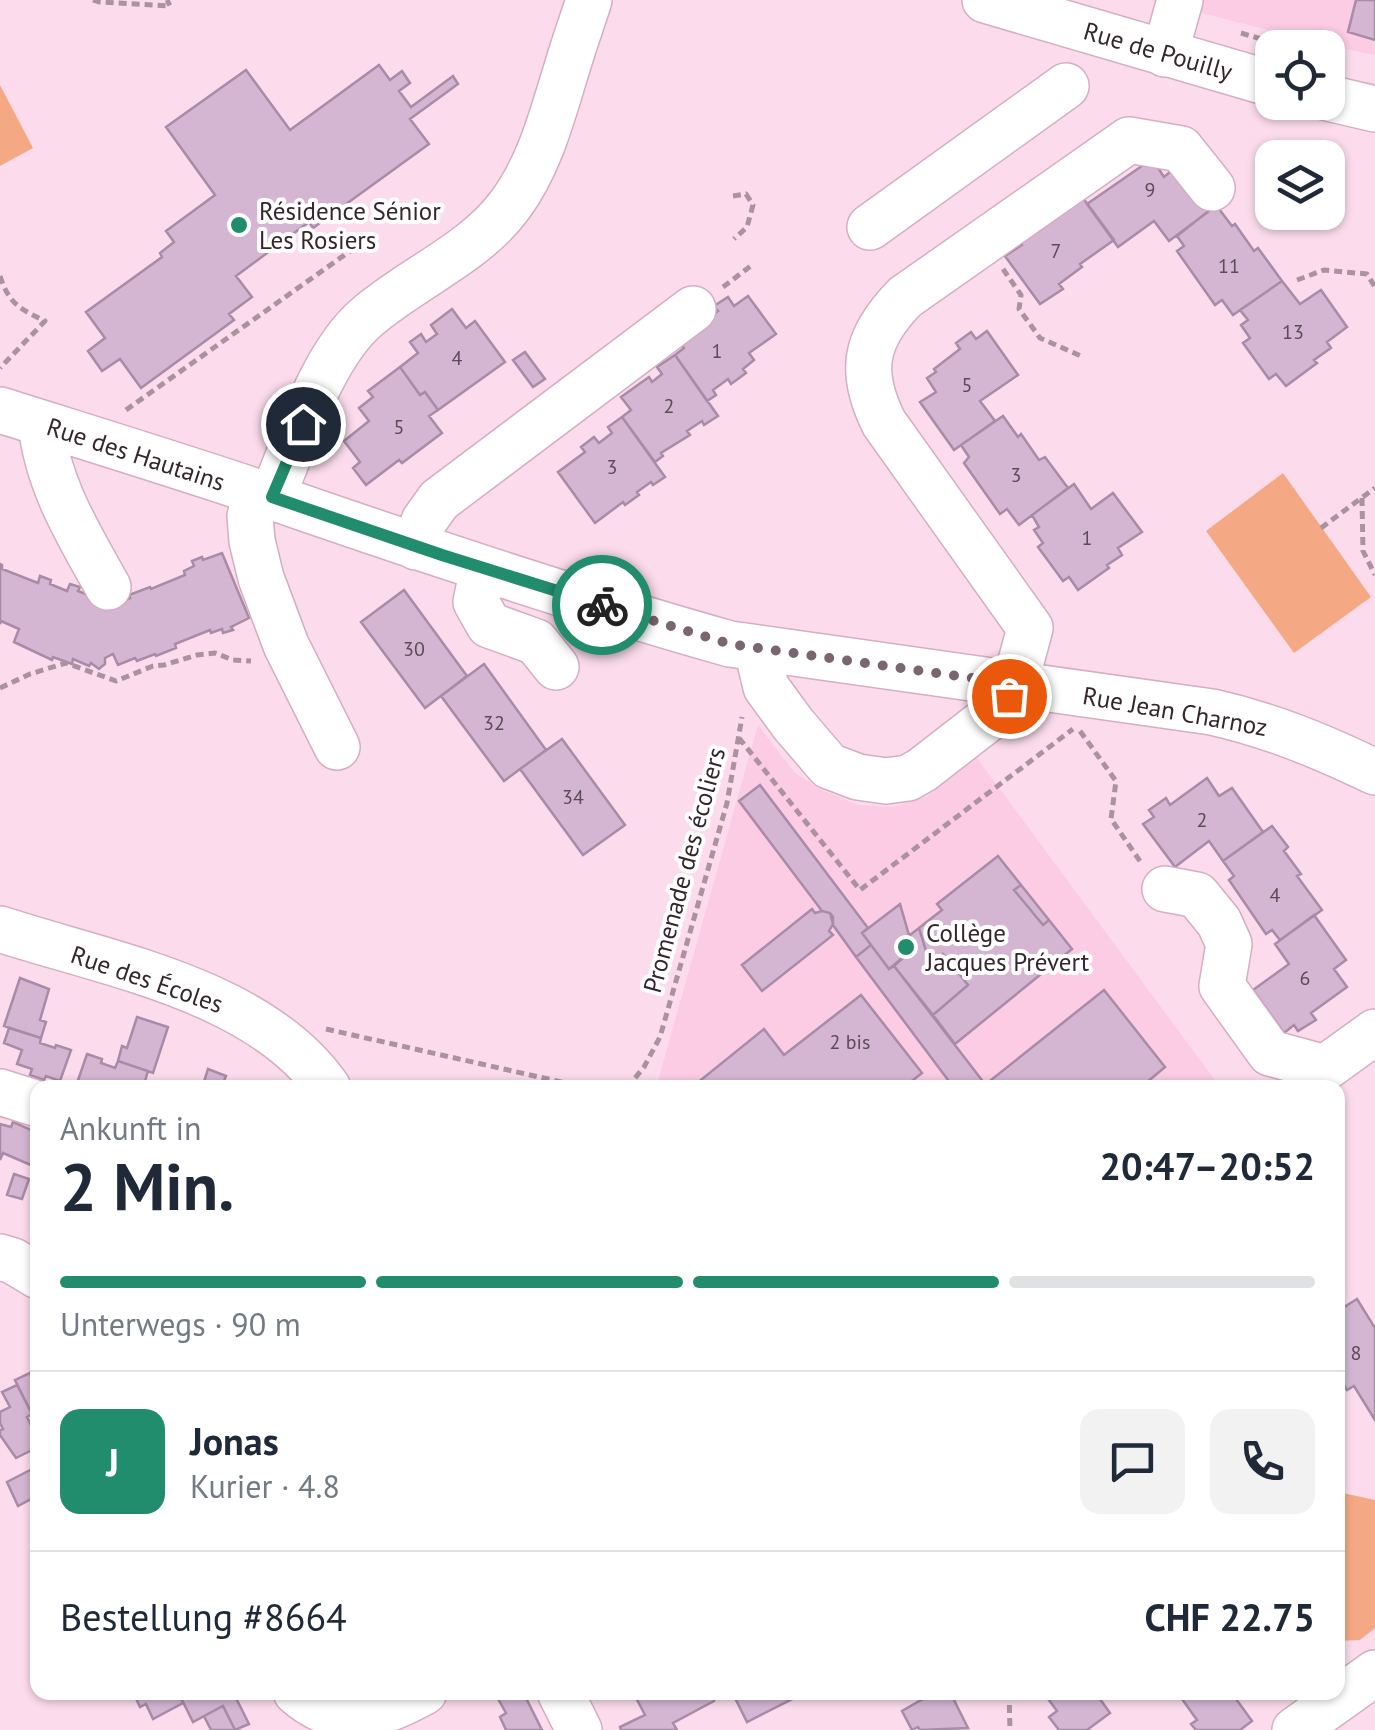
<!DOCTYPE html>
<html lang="de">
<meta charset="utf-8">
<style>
:root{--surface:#fff;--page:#f2f2f3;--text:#1f2937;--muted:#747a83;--line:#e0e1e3;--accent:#228d6c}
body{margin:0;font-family:"PT Sans",sans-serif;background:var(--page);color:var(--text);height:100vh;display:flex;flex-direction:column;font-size:38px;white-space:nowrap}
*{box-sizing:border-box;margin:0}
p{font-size:32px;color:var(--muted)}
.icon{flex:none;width:55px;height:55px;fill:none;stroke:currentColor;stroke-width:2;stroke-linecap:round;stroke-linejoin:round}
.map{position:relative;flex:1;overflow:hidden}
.details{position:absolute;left:30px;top:1080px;width:1315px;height:620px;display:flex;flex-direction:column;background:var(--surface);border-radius:20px;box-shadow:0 2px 8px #0004}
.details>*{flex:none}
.fabs{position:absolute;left:1255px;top:30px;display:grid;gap:20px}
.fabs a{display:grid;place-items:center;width:90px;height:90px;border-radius:20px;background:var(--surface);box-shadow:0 2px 8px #0004;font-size:50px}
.pin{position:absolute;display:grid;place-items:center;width:85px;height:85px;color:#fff;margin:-42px;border:5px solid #fff;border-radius:50%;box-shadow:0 2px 10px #0007}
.courier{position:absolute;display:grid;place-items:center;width:100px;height:100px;margin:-50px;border:8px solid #228d6c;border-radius:50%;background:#fff;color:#222;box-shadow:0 2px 12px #0007}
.overview em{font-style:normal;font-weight:600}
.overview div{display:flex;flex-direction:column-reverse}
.overview{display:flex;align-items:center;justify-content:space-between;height:170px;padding:0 30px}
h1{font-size:65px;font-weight:600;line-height:75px}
.bar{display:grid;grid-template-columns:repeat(4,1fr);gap:15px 10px;align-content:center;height:120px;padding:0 30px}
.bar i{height:12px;border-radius:8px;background:var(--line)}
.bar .selected{background:var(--accent)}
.bar p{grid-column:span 4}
.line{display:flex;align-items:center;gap:25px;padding:0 30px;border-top:2px solid var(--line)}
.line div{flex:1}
.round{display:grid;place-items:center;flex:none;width:105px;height:105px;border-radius:20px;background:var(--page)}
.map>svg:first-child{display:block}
</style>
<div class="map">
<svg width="1375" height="1730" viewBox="0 0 1375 1730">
<rect width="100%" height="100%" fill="#fcdcec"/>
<path fill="#fbcce3" d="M1151,0H1375V55L1331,46Z
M758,725L794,772L820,789L858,805L893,807L926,797L977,758L1220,1087L656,1088Z"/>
<path fill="#f4a984" d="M0,85L33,148L0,166Z
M1283,473L1371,597L1294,653L1206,531Z
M1338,1492L1375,1500V1628L1360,1640L1338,1641Z"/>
<path fill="#d4b6d3" stroke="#a78ba7" stroke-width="2.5" d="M1356,0H1375V40L1348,32Z
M379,65L390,80L402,71L410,83L399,91L411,107L453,76L458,84L410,119L429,144L313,228L309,222L236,276L252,297L229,314L234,320L141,388L120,359L102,371L88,351L105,338L86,312L162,257L160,253L174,242L166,231L215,195L166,127L246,70L290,130Z
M1152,159L1164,177L1176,167L1208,212L1169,241L1154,221L1118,247L1087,204Z
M1083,198L1114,240L1080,264L1082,267L1059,284L1063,289L1040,304L1005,256L1022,245L1016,236Z
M1216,205L1232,226L1235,224L1254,251L1258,248L1282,281L1233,315L1222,300L1215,305L1177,251L1184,246L1177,236Z
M1282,281L1300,304L1321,290L1347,327L1327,342L1331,348L1314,360L1317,363L1286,386L1276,374L1269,379L1243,343L1250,338L1241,325L1248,320L1240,310Z
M748,296L776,334L749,353L754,360L743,369L746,373L731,384L728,379L713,390L716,395L707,401L675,355L684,348L674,335L705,321L718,311L714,306L728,297L734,306Z
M452,309L466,328L475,321L505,362L438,410L425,392L420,395L400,367L418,353L410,342L421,334L426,342L437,334L431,325Z
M987,331L1018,375L980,401L995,421L954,450L920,402L936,392L927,378L936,372L934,369L960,349L956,343L971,332L976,339Z
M525,352L545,379L533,387L513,360Z
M675,355L718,416L704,425L702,421L687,431L690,435L661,453L663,456L655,462L622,417L631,410L621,397L649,377L652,382L662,374L657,367Z
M400,367L420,395L425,392L438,410L429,416L442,433L402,463L399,460L366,485L353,468L360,462L344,441L369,421L359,408L373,397L368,391Z
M1003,416L1018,437L1021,434L1039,460L1045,457L1068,488L1019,525L1007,509L1000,514L964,463L969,457L961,445Z
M622,417L665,477L653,485L651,482L637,492L639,495L625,505L623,502L595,523L558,472L585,452L581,447L594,437L599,443L612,433L608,427Z
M1074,484L1091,509L1113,493L1142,532L1118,548L1122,555L1107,565L1109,568L1078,590L1069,577L1063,581L1038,547L1043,543L1034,530L1039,527L1032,515Z
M222,553L249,618L231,627L233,630L223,633L222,629L211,633L210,630L175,644L176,648L156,656L155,654L137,661L135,658L118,665L113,654L105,658V664L99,669L91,663L89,666L73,659L72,664L53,657L52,660L14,642L19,629L1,621L0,624V564L2,565V569L38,583L40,576L51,580L50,584L67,591L70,584L80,587L78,591L96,598L110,608L130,598L129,595L150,587L151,589L185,575L184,571L194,566L192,561L202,557L203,560Z
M404,590L467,676L425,708L361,622Z
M484,664L546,750L504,781L441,696Z
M562,739L625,825L583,855L520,769Z
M1207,778L1219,796L1232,788L1263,832L1223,861L1209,841L1175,867L1143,824L1154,817L1149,810L1166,798L1170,805Z
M760,785L868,928L862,933L871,945L856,957L833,925V917L830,913L822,911L739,801Z
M1272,826L1288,847L1284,851L1301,874L1297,876L1322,910L1280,940L1272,930L1266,934L1229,880L1234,876L1223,861Z
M998,856L1021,885L1014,890L1043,925L1049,920L1072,949L955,1044L933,1015L968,985L943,954L930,964L919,928L942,910L937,904Z
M1021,885L1049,920L1043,925L1014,890Z
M900,904L913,949L889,969L862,933Z
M812,909L815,913L822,911L830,913L833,924L829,931L833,935L762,991L742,965Z
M1314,915L1346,960L1334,969L1347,987L1311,1013L1316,1020L1298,1031L1294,1025L1284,1033L1253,990L1289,964L1275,944Z
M919,928L930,964L943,954L968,985L933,1015L894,966L913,949L910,935Z
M871,945L889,969L894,966L988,1088H954L856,957Z
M20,978L49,989L40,1020L46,1022L41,1038L4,1026Z
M1104,990L1165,1067L1140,1088H988L986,1084Z
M861,995L922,1073L903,1088H691L764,1029L784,1055Z
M137,1017L168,1027L153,1073L118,1061L122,1046L127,1048Z
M9,1028L41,1038L40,1043L55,1048L56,1045L71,1050L60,1081L46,1076L44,1080L30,1075L32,1069L17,1064L22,1050L4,1043Z
M87,1054L102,1059L101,1063L115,1068L118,1061L148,1071L143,1088L128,1083L127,1088L76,1086Z
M208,1069L226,1076L221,1088H202Z
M13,1122L38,1133V1151L33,1166L3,1153L0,1160V1124L11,1127Z
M14,1174L29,1179L22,1199L7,1195Z
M1357,1299L1375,1328V1420L1354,1386L1347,1390L1340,1379L1338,1380V1311Z
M38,1369V1411L32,1414L15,1380Z
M17,1385L32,1414L27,1417L34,1431L38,1428V1447L16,1458L0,1435V1430L3,1429L0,1423V1412L10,1407L2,1392Z
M38,1466V1503L33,1498L18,1506L7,1482Z
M133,1692H178L183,1703L153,1719L146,1704L140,1707Z
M178,1692H233L249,1724L235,1730L223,1706L193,1722Z
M506,1692H523L542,1730H506L500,1717L506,1713L497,1697Z
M633,1692H710L714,1701L673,1723L677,1730H621L620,1727L645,1715Z
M732,1692H799L800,1695L747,1722Z
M935,1692H950L968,1728L920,1730L918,1727L912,1730L902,1711Z
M1043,1692H1095L1110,1713L1087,1730H1059L1049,1717L1057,1711Z
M1177,1692H1231L1252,1721L1240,1730H1196L1191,1724L1197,1720Z
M223,1706L235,1730H211L204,1716Z"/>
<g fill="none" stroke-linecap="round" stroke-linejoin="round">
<g stroke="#d5aec1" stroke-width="48">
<path id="minor" d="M985,0L1272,84
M1165,54L1180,0
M1328,98L1375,109
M870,227L1066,86
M0,410C92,439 184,467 275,498C425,550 577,601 730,644L1212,712C1270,725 1321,746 1375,772
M41,423C47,484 79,535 108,587
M256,492L250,516L252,541L261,578L286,645L337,747
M272,497C295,443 322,355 367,317C412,278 474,254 510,205C542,162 554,108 570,58C576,38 583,19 589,0
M416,547L424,521L439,500L693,309
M483,568L476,602L489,625L536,642L556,667
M757,649L766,687L793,724L829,766L858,777L886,781L908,778L922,770L1002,708L1015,684L1030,628L884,423C858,371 865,338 905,297L1129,140L1181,149L1212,188
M1165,889L1197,895L1219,922L1229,944L1222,986L1270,1053L1325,1068L1375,1032
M0,929C107,964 260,990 328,1088
M0,1092L38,1104
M0,1257L13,1261L38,1276
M296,1692C339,1730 378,1717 424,1692
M560,1692L579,1730
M1295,1730L1375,1673"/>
</g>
<path stroke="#ab929f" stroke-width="5" stroke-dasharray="8 5" stroke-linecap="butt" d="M93,0L99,2L170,6L167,0
M1241,33L1278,44
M733,196L746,194L753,205L747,227L734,239
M1003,269L1021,295L1019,309L1040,338L1081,356
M0,276C9,304 20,309 45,321L0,368
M1297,280L1324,270L1367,274L1375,287
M723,287L752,265
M126,410L360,244
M1362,498L1363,551L1375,575
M1321,528L1375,488
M0,688L30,674L66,663L116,681L153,666L164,665L197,655L215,653L233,660L251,661
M1080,731L1116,781L1111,819L1142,864
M739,738L860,890L1073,729
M326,1029L588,1088
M627,1088L644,1067L660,1037L727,803L742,717
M1009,1692L1010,1730"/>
<use href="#minor" stroke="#fff" stroke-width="45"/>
</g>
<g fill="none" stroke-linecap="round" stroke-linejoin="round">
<path stroke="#7a6670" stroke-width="10" stroke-dasharray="0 18" d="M602,605L730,644L1015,684L1009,696"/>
<path stroke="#228d6c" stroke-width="12" d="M303,424L272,497L442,555L602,605"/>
</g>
<g fill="#228d6c" stroke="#fff" stroke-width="4">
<circle cx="239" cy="225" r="10"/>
<circle cx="906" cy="947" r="10"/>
</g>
<g text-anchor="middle" stroke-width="8" stroke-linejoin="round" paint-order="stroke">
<g font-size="20" fill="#5c4a56">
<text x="1150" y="197">9</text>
<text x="1056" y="258">7</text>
<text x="1229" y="273">11</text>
<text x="1293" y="339">13</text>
<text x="717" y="358">1</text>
<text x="457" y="365">4</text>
<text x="967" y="392">5</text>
<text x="669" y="413">2</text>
<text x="399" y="434">5</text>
<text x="612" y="474">3</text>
<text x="1016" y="482">3</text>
<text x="1087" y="545">1</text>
<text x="414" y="656">30</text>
<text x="494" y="730">32</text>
<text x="573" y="804">34</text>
<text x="1202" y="827">2</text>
<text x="1275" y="902">4</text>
<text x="1305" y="985">6</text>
<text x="850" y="1049">2 bis</text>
<text x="1356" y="1360">8</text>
</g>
<g font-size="25" fill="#34262d" stroke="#fff">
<text transform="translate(1158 51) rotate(16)" y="9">Rue de Pouilly</text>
<text transform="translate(136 454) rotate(18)" y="9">Rue des Hautains</text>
<text transform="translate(1175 711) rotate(10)" y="9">Rue Jean Charnoz</text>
<text transform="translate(684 870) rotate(-75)" y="9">Promenade des écoliers</text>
<text transform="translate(147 979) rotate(19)" y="9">Rue des Écoles</text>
</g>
<g font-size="25" fill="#34262d" stroke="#fff" text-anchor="start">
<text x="259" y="220">Résidence Sénior<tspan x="259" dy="29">Les Rosiers</tspan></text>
<text x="926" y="942">Collège<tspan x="926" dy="29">Jacques Prévert</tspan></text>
</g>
</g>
</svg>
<div class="fabs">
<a><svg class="icon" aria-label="locate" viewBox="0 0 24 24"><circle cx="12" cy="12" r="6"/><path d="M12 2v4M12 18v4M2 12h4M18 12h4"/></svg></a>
<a><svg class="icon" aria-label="layers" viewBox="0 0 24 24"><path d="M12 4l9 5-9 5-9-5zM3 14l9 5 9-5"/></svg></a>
</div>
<div class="pin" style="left:1009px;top:696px;background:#ea580c"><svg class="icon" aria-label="bag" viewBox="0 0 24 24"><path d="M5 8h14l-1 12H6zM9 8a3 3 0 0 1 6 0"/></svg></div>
<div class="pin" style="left:303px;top:424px;background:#1f2937"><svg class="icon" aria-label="home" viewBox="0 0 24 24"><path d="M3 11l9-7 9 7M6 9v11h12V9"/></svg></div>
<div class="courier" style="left:602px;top:605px"><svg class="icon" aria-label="bike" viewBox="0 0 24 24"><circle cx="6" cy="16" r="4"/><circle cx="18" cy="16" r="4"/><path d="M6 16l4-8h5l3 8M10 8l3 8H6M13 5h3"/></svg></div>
<section class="details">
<div class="overview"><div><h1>2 Min.</h1><p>Ankunft in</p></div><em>20:47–20:52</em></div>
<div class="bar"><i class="selected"></i><i class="selected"></i><i class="selected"></i><i></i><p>Unterwegs · 90 m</p></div>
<div class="line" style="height:180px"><b class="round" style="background:var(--accent);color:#fff">J</b><div><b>Jonas</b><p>Kurier · 4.8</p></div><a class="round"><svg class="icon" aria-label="chat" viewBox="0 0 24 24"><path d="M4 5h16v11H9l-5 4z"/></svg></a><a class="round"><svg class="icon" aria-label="phone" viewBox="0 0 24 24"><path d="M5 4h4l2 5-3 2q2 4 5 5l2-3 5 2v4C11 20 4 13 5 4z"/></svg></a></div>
<div class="line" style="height:130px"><div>Bestellung #8664</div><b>CHF 22.75</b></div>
</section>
</div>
